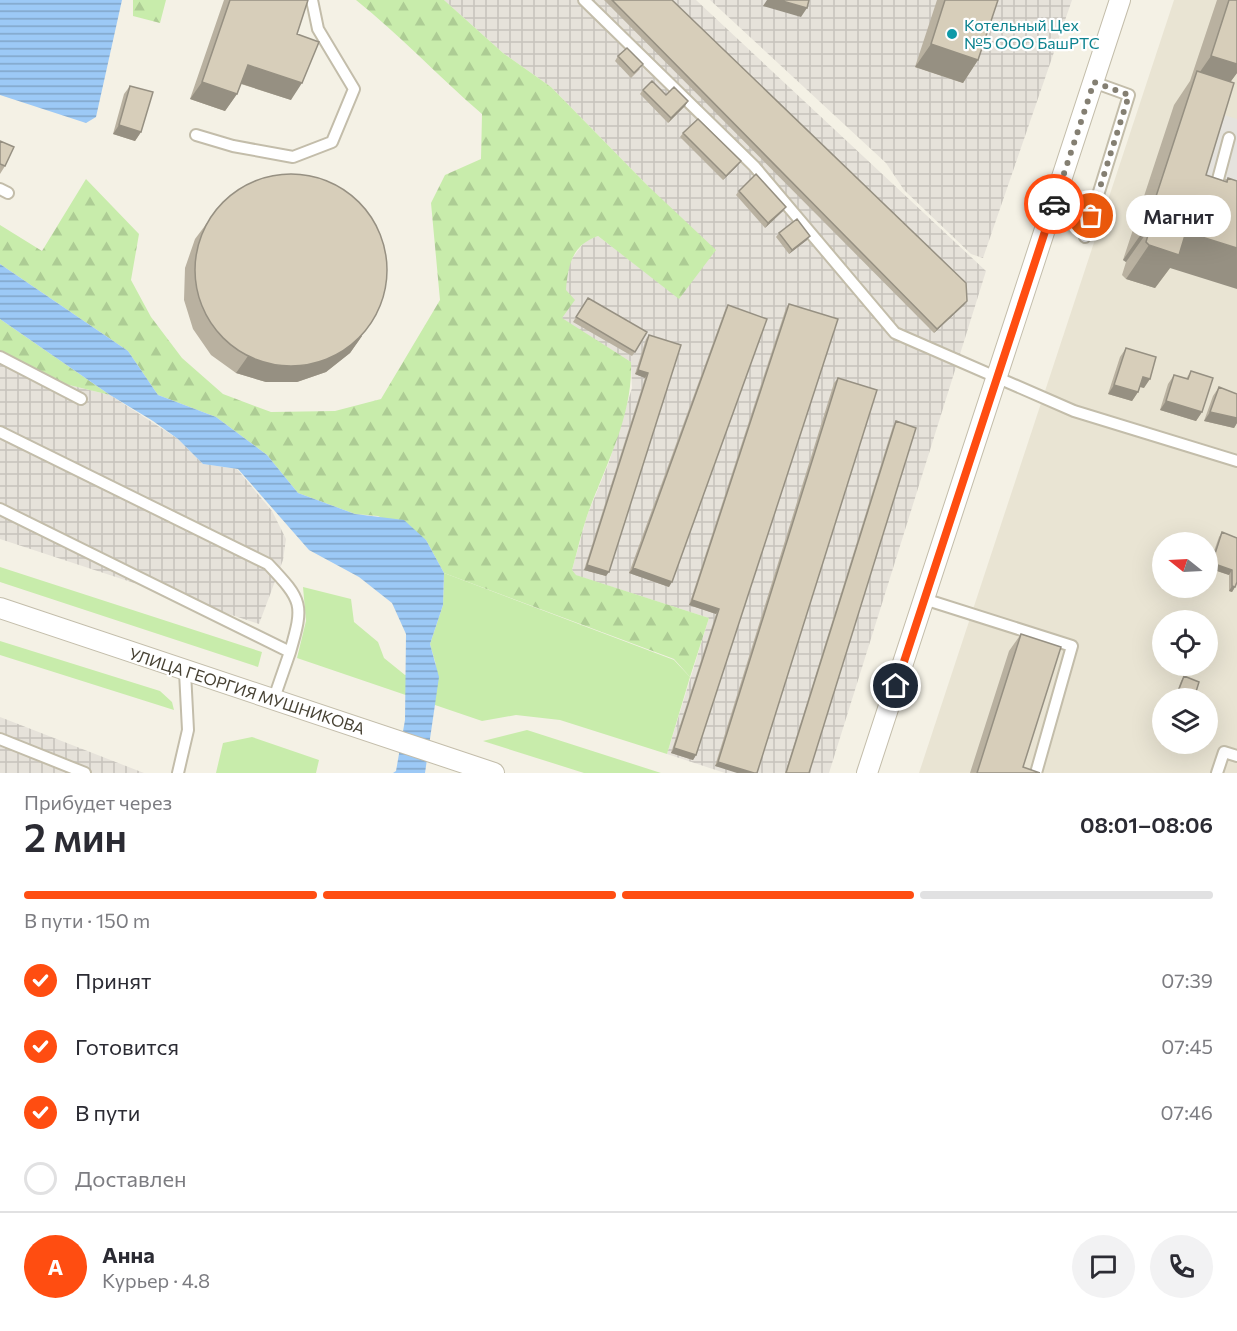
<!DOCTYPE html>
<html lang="ru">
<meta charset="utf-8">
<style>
:root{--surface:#fff;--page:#f2f2f3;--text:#2b2b33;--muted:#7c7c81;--line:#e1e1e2;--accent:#ff4d11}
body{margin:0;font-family:Commissioner,sans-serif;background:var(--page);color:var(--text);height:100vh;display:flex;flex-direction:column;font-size:22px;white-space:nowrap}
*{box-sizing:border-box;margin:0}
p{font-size:20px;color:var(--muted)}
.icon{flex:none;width:33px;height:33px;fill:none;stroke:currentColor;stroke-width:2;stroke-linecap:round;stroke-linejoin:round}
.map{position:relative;height:773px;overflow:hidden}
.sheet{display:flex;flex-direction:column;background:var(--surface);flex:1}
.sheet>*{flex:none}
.needle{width:39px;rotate:288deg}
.tools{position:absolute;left:1152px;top:532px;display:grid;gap:12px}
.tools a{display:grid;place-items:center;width:66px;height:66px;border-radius:50%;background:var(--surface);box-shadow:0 6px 24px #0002;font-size:30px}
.pin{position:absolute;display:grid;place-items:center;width:51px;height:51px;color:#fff;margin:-26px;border:3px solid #fff;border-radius:50%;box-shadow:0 2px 6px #0007}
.courier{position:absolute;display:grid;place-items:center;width:60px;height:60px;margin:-30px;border:4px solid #ff4d11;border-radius:50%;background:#fff;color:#222;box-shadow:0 2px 8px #0007}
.bubble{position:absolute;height:42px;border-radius:21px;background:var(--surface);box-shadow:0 6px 24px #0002;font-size:20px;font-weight:600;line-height:42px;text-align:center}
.head em{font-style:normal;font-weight:600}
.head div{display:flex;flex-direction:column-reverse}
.head{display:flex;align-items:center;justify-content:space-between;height:102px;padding:0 24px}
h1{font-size:39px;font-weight:600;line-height:45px}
.bar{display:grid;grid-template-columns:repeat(4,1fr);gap:9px 6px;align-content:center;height:72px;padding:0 24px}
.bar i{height:8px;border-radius:4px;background:var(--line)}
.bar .current{background:var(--accent)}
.bar p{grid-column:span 4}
.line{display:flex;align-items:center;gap:15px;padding:0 24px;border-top:2px solid var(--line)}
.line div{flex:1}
.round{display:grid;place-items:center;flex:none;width:63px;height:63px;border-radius:32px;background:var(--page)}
ol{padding:0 24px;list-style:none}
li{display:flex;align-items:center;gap:18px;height:66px}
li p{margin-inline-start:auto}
li .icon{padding:6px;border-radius:50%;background:var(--accent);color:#fff;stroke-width:4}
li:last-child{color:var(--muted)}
li i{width:33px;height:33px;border:3px solid var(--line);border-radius:50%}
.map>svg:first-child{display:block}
</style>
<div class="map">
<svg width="1237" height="773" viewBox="0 0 1237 773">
<defs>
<pattern id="industrial-grid" width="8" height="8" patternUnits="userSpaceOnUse" patternTransform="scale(1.5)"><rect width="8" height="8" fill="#e6e2da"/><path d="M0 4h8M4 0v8" fill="none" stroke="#c7c3bc"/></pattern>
<pattern id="forest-firs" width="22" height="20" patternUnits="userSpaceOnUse" patternTransform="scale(1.5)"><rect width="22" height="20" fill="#c8ecab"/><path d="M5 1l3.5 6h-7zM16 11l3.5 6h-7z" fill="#adcc94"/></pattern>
<pattern id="water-rules" width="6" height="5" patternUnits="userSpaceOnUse" patternTransform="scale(1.5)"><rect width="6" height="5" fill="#9cc9f6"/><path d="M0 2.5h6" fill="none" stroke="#81a5c8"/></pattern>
</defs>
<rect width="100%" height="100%" fill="#f4f1e5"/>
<path fill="#e9e4d3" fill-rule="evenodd" d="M1174,0H1237V773H919ZM1162,543H1208V588H1162ZM1162,621H1208V666H1162ZM1162,699H1208V744H1162Z"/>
<path fill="url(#industrial-grid)" d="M444,0H696L986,271L829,773H725L667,754L709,618L575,575L572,570L587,516L609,462L632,388L631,362L562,319L568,264L586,240L598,236L679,298L648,186L551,87L503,53Z
M710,0H1072L983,258L971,254L904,190L886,163Z
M0,360L65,384L110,395L178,439L203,464L237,469L272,511L286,539L283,560L259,624L0,539Z
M0,717L144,773H0Z"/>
<path fill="#c8ecab" d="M0,567L262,652L258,667L0,582Z
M444,573L674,660L690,677L667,754L560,720L516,715L482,721L297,658L306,621L303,587L351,599L354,622L378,642L384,658L405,675L436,665L430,644L443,605Z
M0,641L160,691L172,702L174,710L0,655Z
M527,730L661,773H584L483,741Z
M252,737L319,760L316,773H216L223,743Z"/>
<path fill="url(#forest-firs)" d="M133,0H166L160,23L133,16Z
M356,0H444L503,53L551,87L648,186L716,250L679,299L598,236C572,245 568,265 566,290L575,300L562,318L631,362C633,417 605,466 587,516C581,534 577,552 572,570L576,575L709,618L690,677L674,659L444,573L426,540L378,516L355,514L298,493L267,455L216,417L158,395L128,351L0,264V225L42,251L86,179L139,234L131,280L151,317L182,358L223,394L271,412L335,411L381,399L440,300L431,203L445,175L481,159L482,114C439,77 400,35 356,0Z
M0,319L110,395L65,384L0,360Z"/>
<path fill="#e5e3de" d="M1211,111L1237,119V223L1181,204Z"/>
<path fill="url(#water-rules)" d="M0,0H122L96,117L86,123L0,95Z
M0,264L128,351L158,395L216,417L267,455L298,493L355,514L404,520L426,540L444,573L443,605L430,644L439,677L425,773H393L396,771L405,720L406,634L392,603L359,577L309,550L238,469L203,464L178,439L153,421L110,395L0,319Z"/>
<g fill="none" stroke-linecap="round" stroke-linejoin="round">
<g stroke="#c3bdaa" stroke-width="14">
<path id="lane" d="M584,0L754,166L895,333L1074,411L1237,461
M196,135L233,146L293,157L332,142L354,89L318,29L312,0
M1229,138L1217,183L1237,190
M0,189L8,193
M1085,237L1129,95L1093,82
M0,357L81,399
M0,432L268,564C303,601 304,604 290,652L0,509
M924,599L1072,646L1036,773
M273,701L290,652
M0,739L85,773
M178,773L188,730L185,672
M1217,773L1224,752L1237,756"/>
</g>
<g stroke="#c3bdaa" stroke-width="22">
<path id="street" d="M0,608L494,773
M867,773L1120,0"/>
</g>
<use href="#lane" stroke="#fff" stroke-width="10"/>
<use href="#street" stroke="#fff" stroke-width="20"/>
</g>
<path fill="#b9b1a0" d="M224,0H308L297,34L291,100L241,84L237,94L225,111L190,99Z
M604,0H672L967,301L964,305L934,333Z
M937,0H998L978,60L963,83L915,67Z
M1217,0H1237V73L1230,82L1206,175L1225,181L1228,178L1237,181L1170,268L1155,288L1126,279L1122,275L1126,262L1123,260L1174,105L1190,81Z
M618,56L640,69L631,78L615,61Z
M130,86L141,132L135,141L113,134L124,94Z
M643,90L666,95L688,101L685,106L668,123L640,94Z
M683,133L741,161L737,166L723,180L680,137Z
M0,141L5,166L0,174Z
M739,191L783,211L765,228L736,195Z
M207,223L362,336L350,353L326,372L297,382H266L236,373L211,355L193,329L184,300L185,268L195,239Z
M779,233L807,240L789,254L776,237Z
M588,298L635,352L632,356L573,322Z
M789,304L696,755L693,760L671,753L716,614L689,605L786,308Z
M728,305L669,587L629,573L725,310Z
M649,335L681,345L606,576L584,570L645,378L635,374L646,339Z
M1126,348L1144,388L1140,387L1138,392L1132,401L1108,394L1120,357Z
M1191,371L1202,412L1196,421L1160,410L1168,384L1174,375L1186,379Z
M838,378L757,773L715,766L834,383Z
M1219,387L1237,394V423L1234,428L1204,421L1213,396Z
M896,421L809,773H785L893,426Z
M1222,532L1237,538L1235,587L1232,592L1229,591V575L1208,568L1219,537Z
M1021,634L1023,767L1040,773H970L1009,651Z
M1184,676L1195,695L1176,694L1181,681Z"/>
<path fill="#969082" d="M767,0H779L807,8L801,17L763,6Z
M931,44L978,60L963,83L915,67Z
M1211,56L1237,64V73L1218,99L1195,79Z
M248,65L302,83L291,100L236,82Z
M202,82L237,94L225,111L190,99Z
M688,101L685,106L668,123L671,118Z
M119,125L141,132L135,141L113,134Z
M741,161L737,166L723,180L726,176Z
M786,207L783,211L765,228L768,223Z
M1146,227L1150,228L1126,262L1123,260Z
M1186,232L1237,248V289L1170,268L1155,288L1126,279L1149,245Z
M810,236L807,240L789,254L792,250Z
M967,301L964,305L934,333L937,329Z
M362,336L350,353L326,372L297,382H266L236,373L248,356Z
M638,370L648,373L645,378L635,374Z
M1143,377L1150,379L1144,388L1137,386Z
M1114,385L1138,392L1132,401L1108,394Z
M1166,401L1202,412L1196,421L1160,410Z
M1210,412L1237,418V423L1234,428L1204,421Z
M1212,563L1232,570L1229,575L1208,568Z
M587,565L609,572L606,576L584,570Z
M633,568L672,582L669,587L629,573Z
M1232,586L1235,587L1232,592L1229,591Z
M692,600L719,609L716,614L689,605Z
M1179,689L1195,695L1192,699L1176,694Z
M674,748L696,755L693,760L671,753Z
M718,762L754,773H737L715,766Z"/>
<path fill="#d7ceba" stroke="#969082" stroke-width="1.5" d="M230,0H308L297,34L319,42L302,83L248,65L237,94L202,82Z
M612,0H672L966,283L967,301L937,329Z
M779,0H809L807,8Z
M945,0H998L978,60L931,44Z
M1229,0H1237V64L1211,56Z
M627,48L643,64L634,73L618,56Z
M1197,71L1234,83L1206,175L1227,182L1228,178L1237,181V248L1186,232L1179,255L1149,245L1146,242L1150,228L1146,227Z
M652,81L666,95L674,87L688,101L671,118L643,90Z
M130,86L153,92L141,132L119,125Z
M698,119L741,161L726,176L683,133Z
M0,141L14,147L5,166L0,164Z
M756,174L786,207L768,223L739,191Z
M195 270a96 96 0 1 1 192 0a96 96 0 1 1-192 0Z
M797,219L810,236L792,250L779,233Z
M588,298L647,332L635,352L576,317Z
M789,304L838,319L696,755L674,748L719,609L692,600Z
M728,305L767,319L672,582L633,568Z
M649,335L681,345L609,572L587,565L648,373L638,370Z
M1126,348L1156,357L1150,379L1143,377L1138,392L1114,385Z
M1191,371L1213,378L1202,412L1166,401L1174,375L1188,379Z
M838,378L877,390L757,773H754L718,762Z
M1219,387L1237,394V418L1210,412Z
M896,421L916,428L809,773H786Z
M1222,532L1237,538V582L1235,587L1232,586V570L1212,563Z
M1021,634L1061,647L1023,767L1040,773H977Z
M1184,676L1199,682L1195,695L1179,689Z"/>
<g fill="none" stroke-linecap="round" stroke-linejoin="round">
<path stroke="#847f72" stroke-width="6" stroke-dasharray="0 10.8" d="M1054,204L1094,82L1129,95L1091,216"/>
<path stroke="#ff4d11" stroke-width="8" d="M896,686L1054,204"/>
</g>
<circle fill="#0f9aa8" stroke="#fff" stroke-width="2" cx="952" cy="34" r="6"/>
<g text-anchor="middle" stroke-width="4.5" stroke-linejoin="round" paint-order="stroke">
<g font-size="16" fill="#0d838f" stroke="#fff" text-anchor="start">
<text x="964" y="31">Котельный Цех<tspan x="964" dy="18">№5 ООО БашРТС</tspan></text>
</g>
<g font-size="16" fill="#474234" stroke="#fff">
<text transform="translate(247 691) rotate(18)" y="6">УЛИЦА ГЕОРГИЯ МУШНИКОВА</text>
</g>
</g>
</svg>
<div class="tools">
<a><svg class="needle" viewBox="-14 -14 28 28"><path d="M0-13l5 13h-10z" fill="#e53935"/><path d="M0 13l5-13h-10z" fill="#7c7c81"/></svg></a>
<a><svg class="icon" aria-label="locate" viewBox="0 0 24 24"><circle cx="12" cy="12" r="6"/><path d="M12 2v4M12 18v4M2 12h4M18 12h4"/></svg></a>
<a><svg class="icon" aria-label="layers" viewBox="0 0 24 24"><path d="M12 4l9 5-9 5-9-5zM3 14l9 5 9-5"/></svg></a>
</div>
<div class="pin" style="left:1091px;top:216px;background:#ea580c"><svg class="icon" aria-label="bag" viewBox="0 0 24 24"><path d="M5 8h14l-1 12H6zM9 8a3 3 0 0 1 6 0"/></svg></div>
<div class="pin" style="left:896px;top:686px;background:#1f2937"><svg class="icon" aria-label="home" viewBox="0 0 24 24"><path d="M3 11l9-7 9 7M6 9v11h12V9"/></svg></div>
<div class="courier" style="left:1054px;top:204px"><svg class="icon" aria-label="car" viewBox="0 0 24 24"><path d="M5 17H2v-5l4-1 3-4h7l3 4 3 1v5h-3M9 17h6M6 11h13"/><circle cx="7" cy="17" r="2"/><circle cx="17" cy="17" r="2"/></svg></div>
<div class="bubble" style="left:1126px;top:195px;width:105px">Магнит</div>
</div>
<section class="sheet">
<div class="head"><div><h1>2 мин</h1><p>Прибудет через</p></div><em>08:01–08:06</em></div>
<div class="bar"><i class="current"></i><i class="current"></i><i class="current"></i><i></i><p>В пути · 150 m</p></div>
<ol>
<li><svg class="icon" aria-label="check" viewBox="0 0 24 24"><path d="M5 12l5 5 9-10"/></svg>Принят<p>07:39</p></li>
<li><svg class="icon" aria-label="check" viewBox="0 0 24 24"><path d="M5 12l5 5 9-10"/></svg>Готовится<p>07:45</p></li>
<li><svg class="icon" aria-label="check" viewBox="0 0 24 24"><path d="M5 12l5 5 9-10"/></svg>В пути<p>07:46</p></li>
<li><i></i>Доставлен</li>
</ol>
<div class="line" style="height:108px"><b class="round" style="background:var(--accent);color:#fff">А</b><div><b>Анна</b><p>Курьер · 4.8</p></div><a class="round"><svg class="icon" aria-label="chat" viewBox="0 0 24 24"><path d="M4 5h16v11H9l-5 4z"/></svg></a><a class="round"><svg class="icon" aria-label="phone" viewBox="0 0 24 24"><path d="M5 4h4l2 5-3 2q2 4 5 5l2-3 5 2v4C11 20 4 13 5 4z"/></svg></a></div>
</section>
